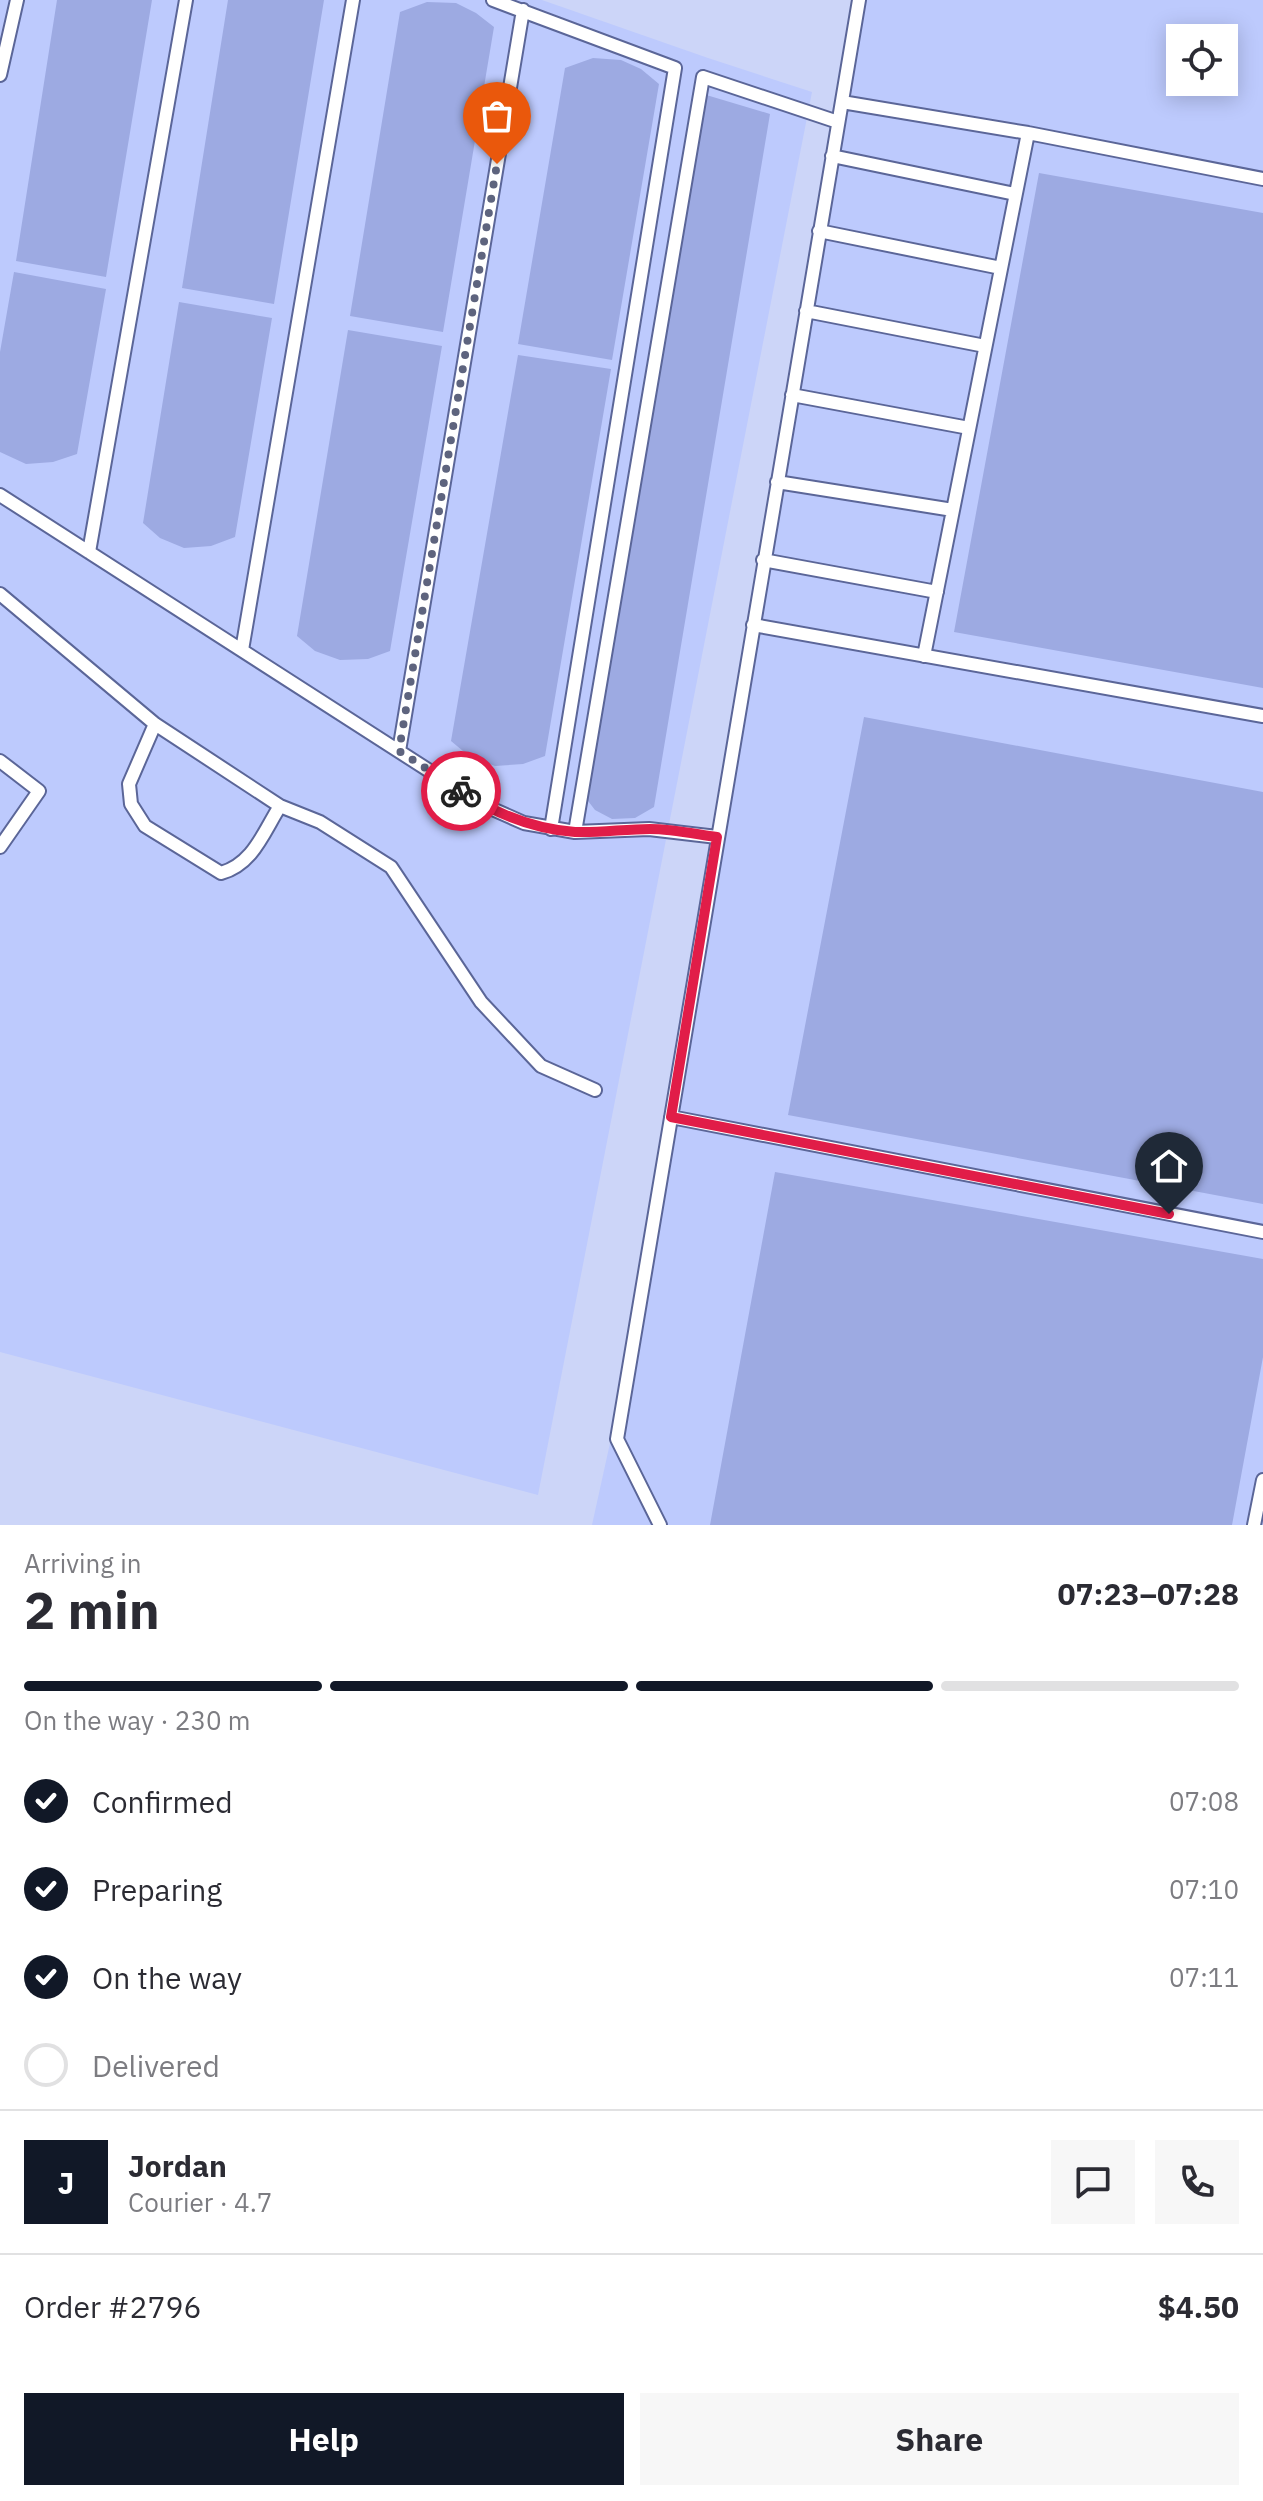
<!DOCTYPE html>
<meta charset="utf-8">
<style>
:root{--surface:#fff;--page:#f7f7f7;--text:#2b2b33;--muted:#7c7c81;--line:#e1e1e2;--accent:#111827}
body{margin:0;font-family:"IBM Plex Sans",sans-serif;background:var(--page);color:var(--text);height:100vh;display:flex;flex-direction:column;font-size:30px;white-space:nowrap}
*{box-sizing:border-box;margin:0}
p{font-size:26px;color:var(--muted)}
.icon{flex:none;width:44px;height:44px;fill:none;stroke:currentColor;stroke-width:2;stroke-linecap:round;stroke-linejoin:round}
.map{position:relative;height:1525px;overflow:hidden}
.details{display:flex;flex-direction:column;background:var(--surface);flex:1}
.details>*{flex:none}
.fabs{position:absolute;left:1166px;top:24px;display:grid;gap:16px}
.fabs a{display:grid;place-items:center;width:72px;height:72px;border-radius:0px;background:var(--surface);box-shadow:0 4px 20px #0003;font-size:40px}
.pin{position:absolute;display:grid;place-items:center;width:68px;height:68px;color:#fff;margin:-82px -34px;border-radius:50% 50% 50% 0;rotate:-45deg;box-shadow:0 0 8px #0007}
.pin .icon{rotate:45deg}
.courier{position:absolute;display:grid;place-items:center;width:80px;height:80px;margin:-40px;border:6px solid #e11d48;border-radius:50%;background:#fff;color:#222;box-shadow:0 2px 10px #0007}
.headline em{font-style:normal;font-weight:800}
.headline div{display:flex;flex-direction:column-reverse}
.headline{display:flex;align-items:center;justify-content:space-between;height:136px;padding:0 24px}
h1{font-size:52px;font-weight:800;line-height:60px}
.bar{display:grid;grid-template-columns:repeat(4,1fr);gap:12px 8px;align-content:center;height:96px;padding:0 24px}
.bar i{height:10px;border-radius:6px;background:var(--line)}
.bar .active{background:var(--accent)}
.bar p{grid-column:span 4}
.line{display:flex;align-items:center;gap:20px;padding:0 24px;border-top:2px solid var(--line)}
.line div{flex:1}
.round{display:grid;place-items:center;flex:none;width:84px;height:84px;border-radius:0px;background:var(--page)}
ol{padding:0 24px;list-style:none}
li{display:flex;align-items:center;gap:24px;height:88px}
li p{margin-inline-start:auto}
li .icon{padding:8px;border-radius:50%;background:var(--accent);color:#fff;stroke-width:4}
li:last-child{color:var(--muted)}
li i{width:44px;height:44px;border:4px solid var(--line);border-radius:50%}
.primary-button{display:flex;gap:16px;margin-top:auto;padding:16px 24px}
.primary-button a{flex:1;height:92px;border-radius:0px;background:var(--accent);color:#fff;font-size:32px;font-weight:800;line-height:92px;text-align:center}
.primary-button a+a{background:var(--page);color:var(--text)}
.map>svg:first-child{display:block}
</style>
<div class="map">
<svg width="1263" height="1525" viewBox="0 0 1263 1525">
<rect width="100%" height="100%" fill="#ccd5f8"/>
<path fill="#bdcafd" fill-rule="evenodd" d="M0,0H542L708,58L812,92L538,1495L0,1352Z
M859,0H1263V1525H592L612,1434L691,985ZM1180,38H1224V82H1180Z"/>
<path fill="#9daae2" d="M57,0H152L106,277L16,261Z
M228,0H324L274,304L182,288Z
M427,2L456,3L476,13L494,27L443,332L350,316L400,12Z
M593,58L621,60L641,69L659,84L612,360L518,344L565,68Z
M703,94L770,114L654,807L635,818L612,819L595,810L585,797Z
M1039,173L1263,213V688L954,632Z
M14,272L106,289L77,454L53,462L26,464L0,452V352Z
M179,302L272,318L235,537L211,546L184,548L160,538L143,523Z
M348,330L442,346L390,651L368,659L340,660L315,651L297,636Z
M518,355L611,369L545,756L523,764L495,766L469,756L451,741Z
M864,717L1263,792V1204L788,1115Z
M775,1172L1263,1259V1357L1232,1525H710Z"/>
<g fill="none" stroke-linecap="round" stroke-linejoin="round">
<g stroke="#5b6698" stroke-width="16">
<path id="lane" d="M493,0L675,68L551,829
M0,75L17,0
M842,102L1028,133L1263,179
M832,156L1015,194
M819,231L1001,268
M806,311L985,346
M792,395L969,428
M777,482L953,510
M0,495L481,804L524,823L575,832L649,829L717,837
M89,552L186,0
M763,560L937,592
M0,594L155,724L280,806L320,822L391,867L481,1002L541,1066L595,1090
M753,625L1263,716
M242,650L353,0
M924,656L1028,133
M155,724L129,784L131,804L145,826L221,873C253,864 263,833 280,806
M399,751L523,10
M0,761L39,791L0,847
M575,832L703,77L838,122
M671,1117L1263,1232
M660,1525L617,1439L859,0
M1254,1525L1263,1480"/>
</g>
<use href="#lane" stroke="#fff" stroke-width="12"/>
</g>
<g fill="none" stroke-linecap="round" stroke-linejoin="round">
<path stroke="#5e647e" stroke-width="8" stroke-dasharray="0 14.4" d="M461,791L399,751L497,164"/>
<path stroke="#e11d48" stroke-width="10" d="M461,791C496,814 532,829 575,832C600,833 625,829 650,829C672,829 695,834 717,837L671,1117L1169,1214"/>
</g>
</svg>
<div class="fabs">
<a><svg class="icon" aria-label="locate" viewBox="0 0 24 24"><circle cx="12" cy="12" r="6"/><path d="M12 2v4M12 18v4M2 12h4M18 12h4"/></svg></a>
</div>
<div class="pin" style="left:497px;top:164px;background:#ea580c"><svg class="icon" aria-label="bag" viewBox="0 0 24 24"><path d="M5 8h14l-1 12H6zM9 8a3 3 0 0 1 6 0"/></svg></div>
<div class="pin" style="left:1169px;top:1214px;background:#1f2937"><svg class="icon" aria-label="home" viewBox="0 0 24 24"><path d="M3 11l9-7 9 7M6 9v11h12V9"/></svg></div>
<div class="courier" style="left:461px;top:791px"><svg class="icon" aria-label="bike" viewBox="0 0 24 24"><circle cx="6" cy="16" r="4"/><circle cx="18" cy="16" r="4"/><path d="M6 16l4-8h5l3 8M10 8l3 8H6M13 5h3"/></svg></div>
</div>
<section class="details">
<div class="headline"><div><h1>2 min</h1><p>Arriving in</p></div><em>07:23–07:28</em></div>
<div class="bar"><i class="active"></i><i class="active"></i><i class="active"></i><i></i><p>On the way · 230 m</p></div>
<ol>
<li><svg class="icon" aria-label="check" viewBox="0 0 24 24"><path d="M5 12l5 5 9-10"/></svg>Confirmed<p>07:08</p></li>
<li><svg class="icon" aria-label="check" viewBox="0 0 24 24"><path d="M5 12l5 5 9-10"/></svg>Preparing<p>07:10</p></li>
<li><svg class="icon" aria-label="check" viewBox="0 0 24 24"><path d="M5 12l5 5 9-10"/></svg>On the way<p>07:11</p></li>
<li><i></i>Delivered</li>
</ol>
<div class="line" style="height:144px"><b class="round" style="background:var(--accent);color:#fff">J</b><div><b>Jordan</b><p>Courier · 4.7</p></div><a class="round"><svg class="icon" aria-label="chat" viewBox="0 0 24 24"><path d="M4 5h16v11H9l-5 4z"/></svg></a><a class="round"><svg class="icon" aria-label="phone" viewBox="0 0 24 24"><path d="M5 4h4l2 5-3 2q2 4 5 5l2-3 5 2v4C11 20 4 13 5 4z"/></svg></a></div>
<div class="line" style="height:104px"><div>Order #2796</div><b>$4.50</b></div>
<div class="primary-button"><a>Help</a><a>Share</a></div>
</section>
